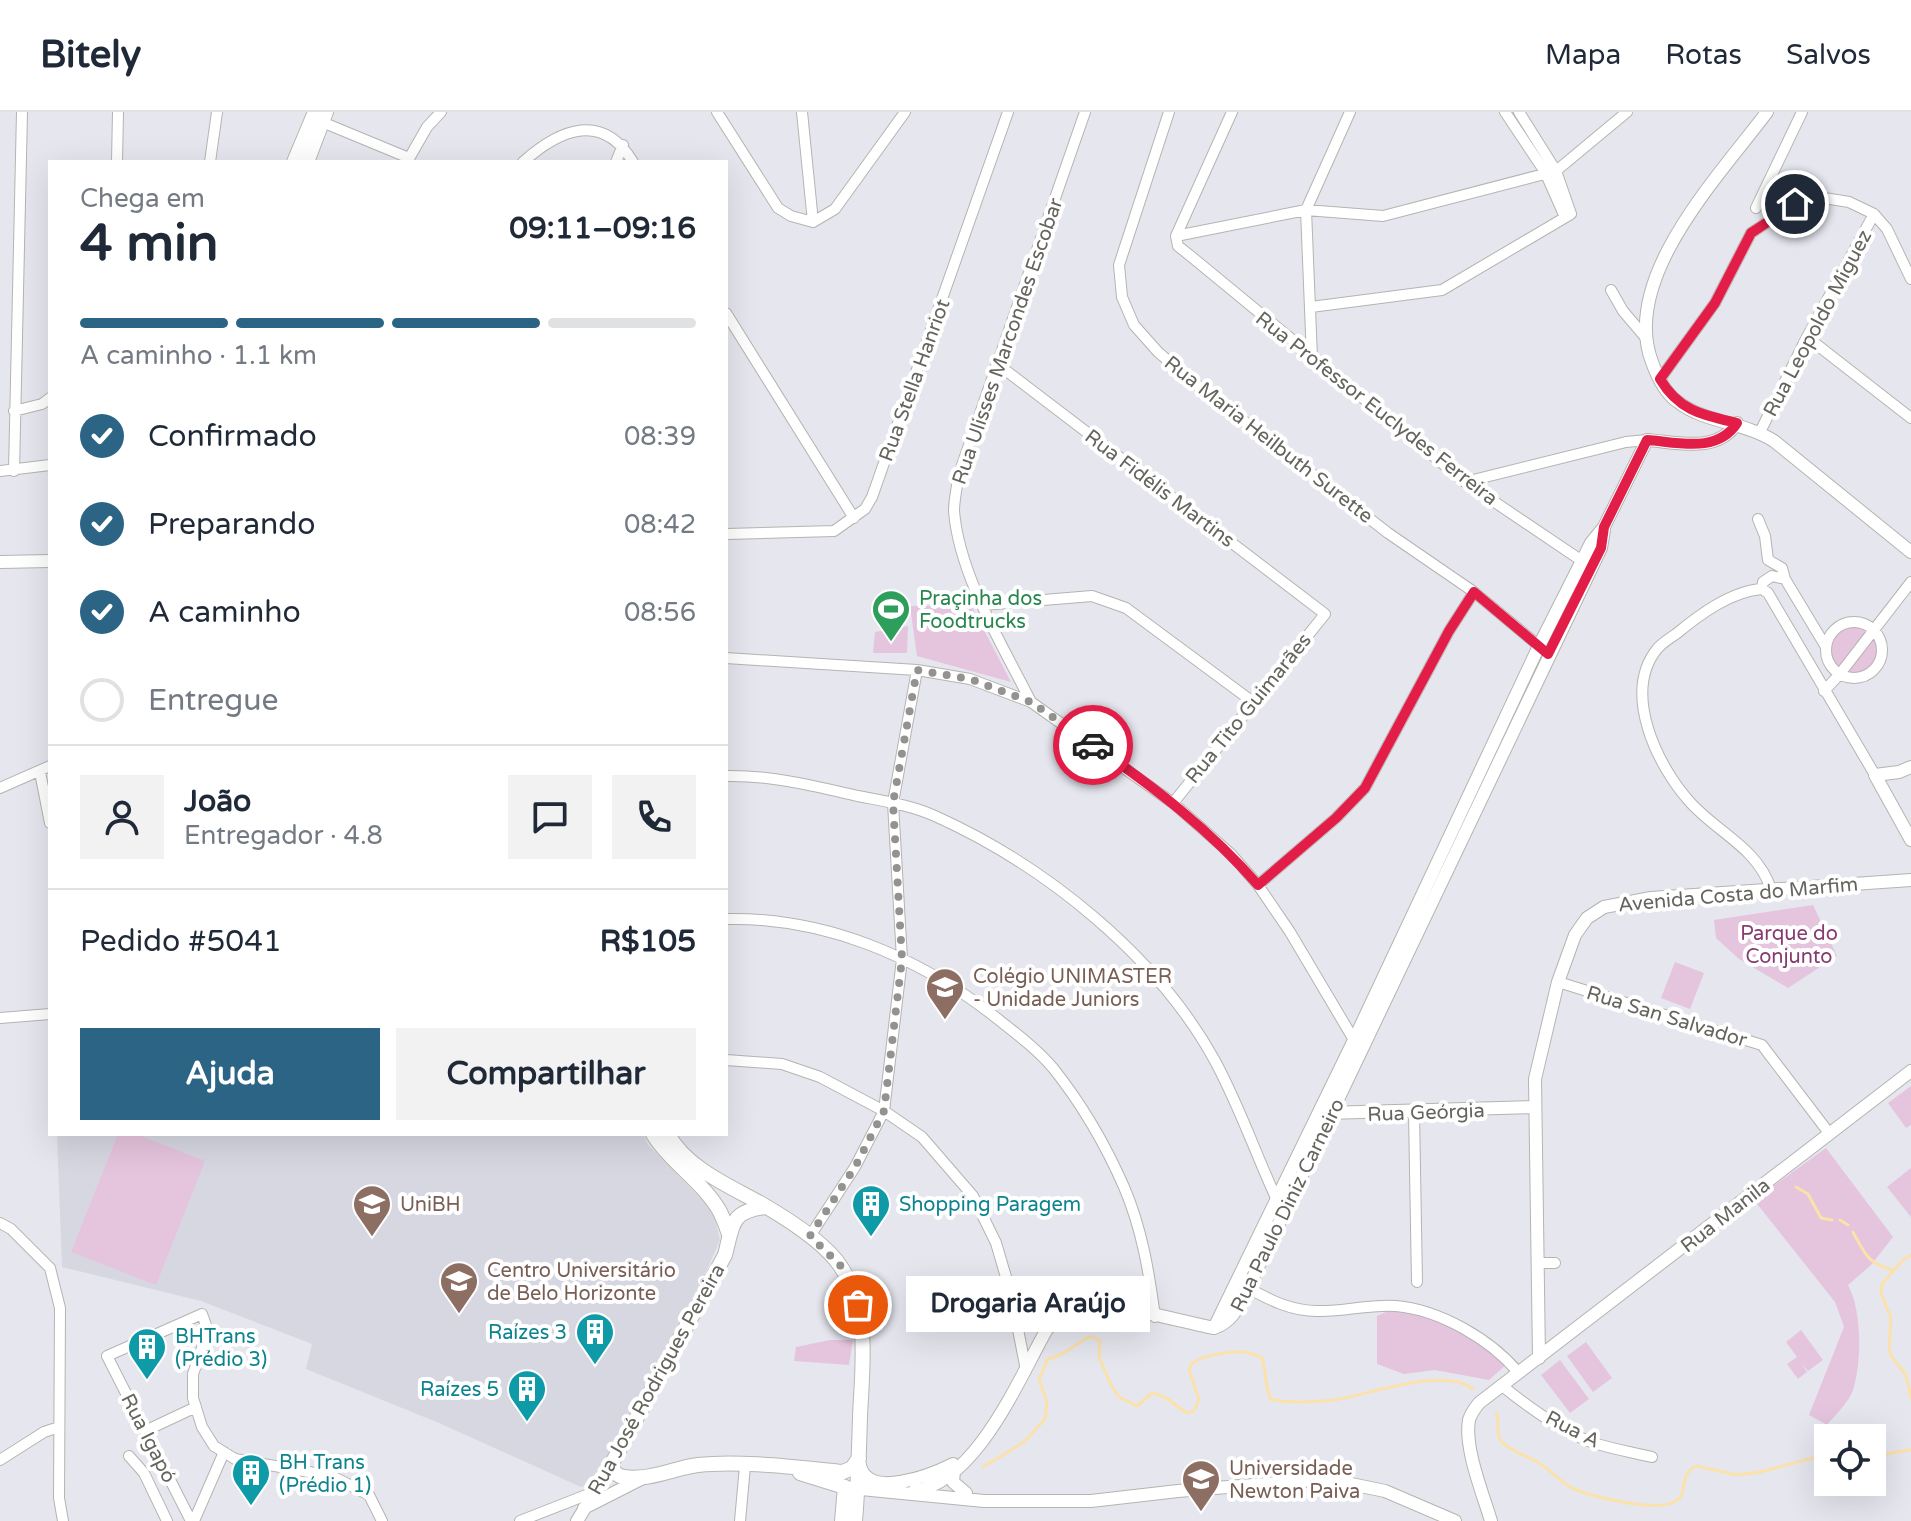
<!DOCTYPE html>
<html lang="pt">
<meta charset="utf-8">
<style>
:root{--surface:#fff;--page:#f2f2f3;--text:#1f2937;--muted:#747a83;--line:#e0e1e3;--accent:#2b6484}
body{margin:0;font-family:"Varela Round",sans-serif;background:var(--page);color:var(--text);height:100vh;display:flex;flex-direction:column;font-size:30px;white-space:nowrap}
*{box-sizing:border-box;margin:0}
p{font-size:26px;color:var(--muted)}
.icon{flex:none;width:44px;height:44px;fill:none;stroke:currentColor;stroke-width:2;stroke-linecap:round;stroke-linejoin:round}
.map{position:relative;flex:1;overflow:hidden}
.drawer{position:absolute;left:48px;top:48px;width:680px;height:976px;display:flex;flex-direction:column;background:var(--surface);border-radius:0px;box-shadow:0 8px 32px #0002}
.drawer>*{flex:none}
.buttons{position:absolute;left:1814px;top:1312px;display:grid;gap:16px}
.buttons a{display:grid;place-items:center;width:72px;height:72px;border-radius:0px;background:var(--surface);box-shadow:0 8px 32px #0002;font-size:40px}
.pin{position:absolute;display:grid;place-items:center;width:68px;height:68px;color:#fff;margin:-34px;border:4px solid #fff;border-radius:50%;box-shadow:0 2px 8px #0007}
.courier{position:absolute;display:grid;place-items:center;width:80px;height:80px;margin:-40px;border:6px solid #e11d48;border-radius:50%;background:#fff;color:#222;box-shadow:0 2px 10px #0007}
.bubble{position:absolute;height:56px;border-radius:0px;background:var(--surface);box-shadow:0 8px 32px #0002;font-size:26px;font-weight:700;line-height:56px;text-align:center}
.summary em{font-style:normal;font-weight:700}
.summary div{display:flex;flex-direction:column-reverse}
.summary{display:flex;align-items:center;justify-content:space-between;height:136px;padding:0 32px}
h1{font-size:52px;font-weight:700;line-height:60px}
.bar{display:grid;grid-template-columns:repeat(4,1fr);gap:12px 8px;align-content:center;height:96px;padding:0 32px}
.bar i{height:10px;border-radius:6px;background:var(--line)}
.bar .active{background:var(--accent)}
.bar p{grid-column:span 4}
.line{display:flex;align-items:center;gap:20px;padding:0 32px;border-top:2px solid var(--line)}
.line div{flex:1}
.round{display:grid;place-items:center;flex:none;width:84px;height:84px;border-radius:0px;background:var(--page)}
ol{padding:0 32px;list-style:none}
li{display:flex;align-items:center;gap:24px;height:88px}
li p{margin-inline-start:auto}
li .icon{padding:8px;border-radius:50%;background:var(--accent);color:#fff;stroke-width:4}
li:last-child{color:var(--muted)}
li i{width:44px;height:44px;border:4px solid var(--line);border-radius:50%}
.button{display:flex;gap:16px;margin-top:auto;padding:16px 32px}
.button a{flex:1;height:92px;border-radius:0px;background:var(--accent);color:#fff;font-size:32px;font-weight:700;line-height:92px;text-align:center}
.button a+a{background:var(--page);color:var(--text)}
header{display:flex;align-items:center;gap:48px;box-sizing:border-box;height:112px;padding:0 40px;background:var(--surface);border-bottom:2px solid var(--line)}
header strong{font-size:38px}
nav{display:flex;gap:44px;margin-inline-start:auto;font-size:28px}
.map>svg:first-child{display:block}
</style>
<header>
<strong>Bitely</strong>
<nav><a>Mapa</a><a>Rotas</a><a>Salvos</a></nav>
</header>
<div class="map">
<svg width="1911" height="1409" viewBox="0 0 1911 1409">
<rect width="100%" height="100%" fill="#e6e6ef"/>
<path fill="#d7d7e2" d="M57,1022H643L648,1033L713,1099L720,1128L706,1160L596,1364L591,1371L581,1375L439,1311L306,1257L312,1232L201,1189L62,1155Z"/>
<path fill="#e5c4dd" d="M971,493L1011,570L917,544L910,494Z
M1826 539a28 28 0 1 1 56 0a28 28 0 1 1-56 0Z
M908,514L907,541H873L875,520Z
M1813,793L1837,844L1788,876L1739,847L1716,826L1714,808Z
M1675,850L1704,861L1690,897L1661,886Z
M1911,974V1013L1906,1016L1888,991Z
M118,1022H136L205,1049L156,1173L71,1140Z
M1826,1036L1893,1125L1871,1153L1848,1173C1862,1199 1862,1249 1853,1278C1849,1290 1835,1303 1827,1313L1809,1303L1844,1215L1835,1190L1754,1088Z
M1911,1056V1105L1887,1075Z
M1388,1199C1441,1203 1465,1222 1508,1251L1489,1268L1435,1258L1404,1262L1377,1252V1204Z
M1801,1218L1823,1248L1808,1259L1801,1251L1807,1260L1798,1267L1787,1252L1797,1245L1786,1230Z
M830,1228H853L849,1253L794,1249L796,1235Z
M1586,1230L1612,1266L1593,1280L1567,1244Z
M1560,1248L1589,1287L1570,1301L1541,1263Z"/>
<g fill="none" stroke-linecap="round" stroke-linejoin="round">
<path stroke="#fbe1aa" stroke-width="3" d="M1796,1075L1808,1082L1821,1106L1832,1108
M1840,1108L1848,1113
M1853,1120C1865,1142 1868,1152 1893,1158
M1911,1143L1903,1148L1882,1172L1881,1181L1891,1207L1889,1235L1891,1244L1906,1263L1911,1286
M1496,1301C1501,1310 1494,1320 1502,1330C1510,1339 1528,1344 1539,1351C1551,1358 1561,1371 1574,1377C1593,1385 1658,1401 1676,1389C1689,1382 1677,1364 1696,1354L1738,1363L1760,1360L1828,1342
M1872,1344L1911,1338
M983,1355L1024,1330L1045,1307L1047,1290L1039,1268L1047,1248L1064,1241L1088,1225H1093L1100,1229L1099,1245L1111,1273L1119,1285L1137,1294L1152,1281C1168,1284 1174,1293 1187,1301L1194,1299L1199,1287L1189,1258L1192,1251C1210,1241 1243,1235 1262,1246C1267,1260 1264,1277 1272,1288C1292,1291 1314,1290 1334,1288C1368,1283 1443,1254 1473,1277"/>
<g stroke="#b5b4af" stroke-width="12">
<path id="minor" d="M717,0L778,96L791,104L813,110L835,97L905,0
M802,0L813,110
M1169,0L1119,153L1122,185L1134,213L1158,240L1187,265L1388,421L1474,480L1544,538
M1505,0L1545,60L1565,105
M322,10L409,46
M117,50L118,0
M210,50L217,0
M407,50L427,15L441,0
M523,50C561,16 603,0 633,50
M616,50L623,33
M1756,96L1802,0
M1176,124L1178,134L1193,146L1465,370L1588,453
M1176,124L1306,98L1383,104L1556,59L1627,0
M1176,124L1232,0
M1611,178L1623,199L1646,226
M1311,195L1442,178L1571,102L1556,59L1519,0
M726,201L854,406
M1807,225L1911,306
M1312,246L1306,98L1350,0
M996,251L1325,502L1173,691
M1660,267L1715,191L1751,121L1795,92L1818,85L1849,90L1874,102L1887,117L1911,167
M14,299L42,292L50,286
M1760,320L1807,225L1874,102
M0,359L50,353
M14,359L22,0
M1465,370L1626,330L1647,328
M1758,407L1765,424L1768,448L1782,456L1785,467L1826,535
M726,422L834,419L865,397L872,385L1008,0
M1762,477L1763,470L1772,464L1785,467
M983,493L1092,484L1126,496L1253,590
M1826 538a28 28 0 1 1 56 0a28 28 0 1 1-56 0Z
M726,546L917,558L970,567L1031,590L1173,691L1231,742L1258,773L1290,820L1354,928
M1824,579L1839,563L1911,470
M1031,590C1003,534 959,463 954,399C954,388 957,374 959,362L1085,0
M40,660L50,711
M726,664C771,663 814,674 858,684C883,689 911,693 935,704C1044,753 1157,843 1215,949C1239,993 1256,1043 1277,1088
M0,676L50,654
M1258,773L1336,706L1365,676L1449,519L1474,480
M1771,777C1757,735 1716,720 1689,689C1657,653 1622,581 1657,537C1662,531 1670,526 1676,522C1699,503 1731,479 1762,477L1768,481L1875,663
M726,807C824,805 917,844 994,904C1014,920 1036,936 1053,956C1081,991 1106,1034 1124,1075C1142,1117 1149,1160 1155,1205
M1558,870L1762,933L1829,1021
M0,906L50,902
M726,948L782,952L820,965L884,999L922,1025L973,1084L996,1131L1011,1182L1026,1258
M1414,1001L1417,1170
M0,1111L11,1117L50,1156L60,1196L59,1386L63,1409
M810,1124L855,1055L884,999L902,847L893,691L917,558
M1539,1151H1555
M1248,1176C1270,1188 1291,1199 1317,1199C1343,1200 1369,1192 1396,1194C1440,1198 1490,1227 1518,1260
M1501,1273C1527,1294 1559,1318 1591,1330C1611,1337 1632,1340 1652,1345
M145,1319L196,1295
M129,1344L144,1361L167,1409
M0,1348L44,1320L59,1315
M191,1409L107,1244L202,1202L208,1219L193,1262V1286L202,1315L214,1334L235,1347L332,1364L369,1383L382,1409
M194,1409L224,1340
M520,1409L594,1380
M740,1409L745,1354"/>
</g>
<g stroke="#b5b4af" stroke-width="14">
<path id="tertiary" d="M1767,0C1720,63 1620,166 1652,250C1657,264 1665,281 1678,290C1705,311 1744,310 1774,329L1911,440
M0,450L50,449
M1911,655L1899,660L1875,663L1911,728
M1326,1001L1534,995
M1214,1216L1354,928L1539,534L1591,431L1604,415L1647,328C1677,330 1717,342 1737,311
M1214,1216C1234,1209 1239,1193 1248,1176L1601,436L1604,418
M1539,1246L1535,967L1558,870L1575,823L1587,806L1604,795L1651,786L1911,768
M860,1353C867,1389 933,1362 953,1352
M954,1359L953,1370L966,1381
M851,1376L984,1389H1091L1178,1379L1327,1367L1385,1379L1455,1409
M914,1379C977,1370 1019,1266 1047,1217C1057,1209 1066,1200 1078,1196C1108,1187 1181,1210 1214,1216
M584,1396L641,1367
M577,1409L611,1353
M1491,1409C1483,1382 1464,1336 1469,1308C1471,1301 1475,1296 1479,1291L1911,959"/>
</g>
<g stroke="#b8b7b0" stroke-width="16">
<path id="secondary" d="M294,50L315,0
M307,50L326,0
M653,1022C671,1051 702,1069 719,1098C723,1105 726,1114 729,1122
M668,1022C685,1055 729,1074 760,1091C786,1106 825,1130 841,1155C871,1201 862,1254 860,1305C859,1340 858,1374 855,1409
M766,1095C730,1099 733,1113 725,1143L611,1353C614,1359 616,1364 624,1365C649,1369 674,1356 698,1353C740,1348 800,1356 843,1360L852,1356L859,1346
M800,1361L845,1375L842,1409"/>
</g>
<use href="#minor" stroke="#fff" stroke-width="10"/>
<use href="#tertiary" stroke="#fff" stroke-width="12"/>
<use href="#secondary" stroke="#fff" stroke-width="14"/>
</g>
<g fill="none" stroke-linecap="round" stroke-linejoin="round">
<path stroke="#939291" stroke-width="8" stroke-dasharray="0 14.4" d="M858,1193L840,1153L810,1124L855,1055L884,999L902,847L893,691L917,558L970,567L1031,590L1093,633"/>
<path stroke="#e11d48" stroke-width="10" d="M1093,633C1153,674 1210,718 1258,773L1336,706L1365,676L1449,519L1474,480L1548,542L1601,436L1604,415L1647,328C1677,330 1717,342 1737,311C1703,303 1679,299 1660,267L1715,191L1751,121L1795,92"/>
</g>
<defs>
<g id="stadium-pin" transform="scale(2)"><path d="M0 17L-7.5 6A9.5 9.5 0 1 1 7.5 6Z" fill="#2e9e5b" stroke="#fff"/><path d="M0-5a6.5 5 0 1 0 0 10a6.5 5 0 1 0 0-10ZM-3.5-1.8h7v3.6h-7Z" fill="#fff"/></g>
<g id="school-pin" transform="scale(2)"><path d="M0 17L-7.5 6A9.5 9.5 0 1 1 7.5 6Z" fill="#8d6e63" stroke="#fff"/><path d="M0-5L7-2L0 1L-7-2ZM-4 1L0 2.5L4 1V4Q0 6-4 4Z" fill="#fff"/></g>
<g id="university-pin" transform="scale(2)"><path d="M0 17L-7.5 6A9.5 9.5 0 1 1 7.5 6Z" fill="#8d6e63" stroke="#fff"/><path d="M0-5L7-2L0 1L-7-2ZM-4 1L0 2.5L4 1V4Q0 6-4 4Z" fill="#fff"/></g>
<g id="building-pin" transform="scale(2)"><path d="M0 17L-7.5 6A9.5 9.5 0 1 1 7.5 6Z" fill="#0f9aa8" stroke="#fff"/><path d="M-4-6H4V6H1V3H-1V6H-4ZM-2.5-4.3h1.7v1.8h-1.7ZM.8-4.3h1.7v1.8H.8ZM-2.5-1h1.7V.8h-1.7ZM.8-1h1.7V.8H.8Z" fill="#fff"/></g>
</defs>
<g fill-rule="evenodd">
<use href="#stadium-pin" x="891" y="497"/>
<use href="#school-pin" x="945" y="875"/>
<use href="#university-pin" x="372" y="1092"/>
<use href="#building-pin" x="871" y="1092"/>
<use href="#university-pin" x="459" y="1169"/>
<use href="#building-pin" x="595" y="1220"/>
<use href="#building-pin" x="147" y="1235"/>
<use href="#building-pin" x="527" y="1277"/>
<use href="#building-pin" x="251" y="1361"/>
<use href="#university-pin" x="1201" y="1367"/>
</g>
<g text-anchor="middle" stroke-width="8" stroke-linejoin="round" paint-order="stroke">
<g font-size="20" fill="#66645e" stroke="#fff">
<text transform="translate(1817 211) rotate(-62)" y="7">Rua Leopoldo Miguez</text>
<text transform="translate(1007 229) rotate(-71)" y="7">Rua Ulisses Marcondes Escobar</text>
<text transform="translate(914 268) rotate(-70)" y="7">Rua Stella Hanriot</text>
<text transform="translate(1377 296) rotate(38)" y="7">Rua Professor Euclydes Ferreira</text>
<text transform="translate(1269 327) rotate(38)" y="7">Rua Maria Heilbuth Surette</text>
<text transform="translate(1160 376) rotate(37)" y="7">Rua Fidélis Martins</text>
<text transform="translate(1248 596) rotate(-51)" y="7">Rua Tito Guimarães</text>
<text transform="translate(1738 782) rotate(-5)" y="7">Avenida Costa do Marfim</text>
<text transform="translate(1667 904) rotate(17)" y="7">Rua San Salvador</text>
<text transform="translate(1426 1000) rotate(-2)" y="7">Rua Geórgia</text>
<text transform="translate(1287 1093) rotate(-64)" y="7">Rua Paulo Diniz Carneiro</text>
<text transform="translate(1725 1103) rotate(-38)" y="7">Rua Manila</text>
<text transform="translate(656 1267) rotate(-61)" y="7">Rua José Rodrigues Pereira</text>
<text transform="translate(1573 1317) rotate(27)" y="7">Rua A</text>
<text transform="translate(149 1326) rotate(63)" y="7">Rua Igapó</text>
</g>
<g font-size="20" fill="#27864d" stroke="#fff" text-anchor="start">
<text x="919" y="493">Praçinha dos<tspan x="919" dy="23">Foodtrucks</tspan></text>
</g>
<g font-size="20" fill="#873b71" stroke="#fff">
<text x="1789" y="828">Parque do<tspan x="1789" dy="23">Conjunto</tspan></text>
</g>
<g font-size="20" fill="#785e54" stroke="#fff" text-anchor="start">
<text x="973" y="871">Colégio UNIMASTER<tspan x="973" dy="23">- Unidade Juniors</tspan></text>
<text x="400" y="1099">UniBH</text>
<text x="487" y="1165">Centro Universitário<tspan x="487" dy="23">de Belo Horizonte</tspan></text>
<text x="1229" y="1363">Universidade<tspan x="1229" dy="23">Newton Paiva</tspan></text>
</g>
<g font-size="20" fill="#0d838f" stroke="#fff" text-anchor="start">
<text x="899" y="1099">Shopping Paragem</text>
<text x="567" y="1227" text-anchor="end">Raízes 3</text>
<text x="175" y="1231">BHTrans<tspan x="175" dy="23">(Prédio 3)</tspan></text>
<text x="499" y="1284" text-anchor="end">Raízes 5</text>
<text x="279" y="1357">BH Trans<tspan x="279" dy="23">(Prédio 1)</tspan></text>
</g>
</g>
</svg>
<div class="buttons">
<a><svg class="icon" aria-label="locate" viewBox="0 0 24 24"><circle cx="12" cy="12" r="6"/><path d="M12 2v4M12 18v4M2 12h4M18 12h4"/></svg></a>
</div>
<div class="pin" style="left:858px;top:1193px;background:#ea580c"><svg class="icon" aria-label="bag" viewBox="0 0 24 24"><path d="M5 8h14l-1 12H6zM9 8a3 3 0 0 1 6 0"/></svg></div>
<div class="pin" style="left:1795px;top:92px;background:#1f2937"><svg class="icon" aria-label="home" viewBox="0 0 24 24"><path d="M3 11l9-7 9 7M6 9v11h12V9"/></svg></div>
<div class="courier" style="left:1093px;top:633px"><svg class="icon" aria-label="car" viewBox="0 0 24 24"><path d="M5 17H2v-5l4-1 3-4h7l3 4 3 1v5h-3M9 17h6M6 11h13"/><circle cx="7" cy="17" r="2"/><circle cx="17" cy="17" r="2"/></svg></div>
<div class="bubble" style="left:906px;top:1164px;width:244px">Drogaria Araújo</div>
<section class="drawer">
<div class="summary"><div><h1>4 min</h1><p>Chega em</p></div><em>09:11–09:16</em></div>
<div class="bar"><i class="active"></i><i class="active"></i><i class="active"></i><i></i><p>A caminho · 1.1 km</p></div>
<ol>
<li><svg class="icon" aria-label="check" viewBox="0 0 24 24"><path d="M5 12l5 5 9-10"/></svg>Confirmado<p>08:39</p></li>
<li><svg class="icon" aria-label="check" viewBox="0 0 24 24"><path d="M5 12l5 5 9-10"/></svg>Preparando<p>08:42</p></li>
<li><svg class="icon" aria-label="check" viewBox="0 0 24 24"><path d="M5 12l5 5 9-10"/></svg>A caminho<p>08:56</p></li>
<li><i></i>Entregue</li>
</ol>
<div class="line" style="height:144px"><a class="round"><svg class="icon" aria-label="person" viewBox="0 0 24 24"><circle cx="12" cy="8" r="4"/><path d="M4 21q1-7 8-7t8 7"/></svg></a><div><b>João</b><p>Entregador · 4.8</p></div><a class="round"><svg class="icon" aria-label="chat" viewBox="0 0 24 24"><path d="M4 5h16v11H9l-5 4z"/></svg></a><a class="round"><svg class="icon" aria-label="phone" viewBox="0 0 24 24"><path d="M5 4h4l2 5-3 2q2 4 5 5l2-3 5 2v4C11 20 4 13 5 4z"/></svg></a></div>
<div class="line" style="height:104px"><div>Pedido #5041</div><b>R$105</b></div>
<div class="button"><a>Ajuda</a><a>Compartilhar</a></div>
</section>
</div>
